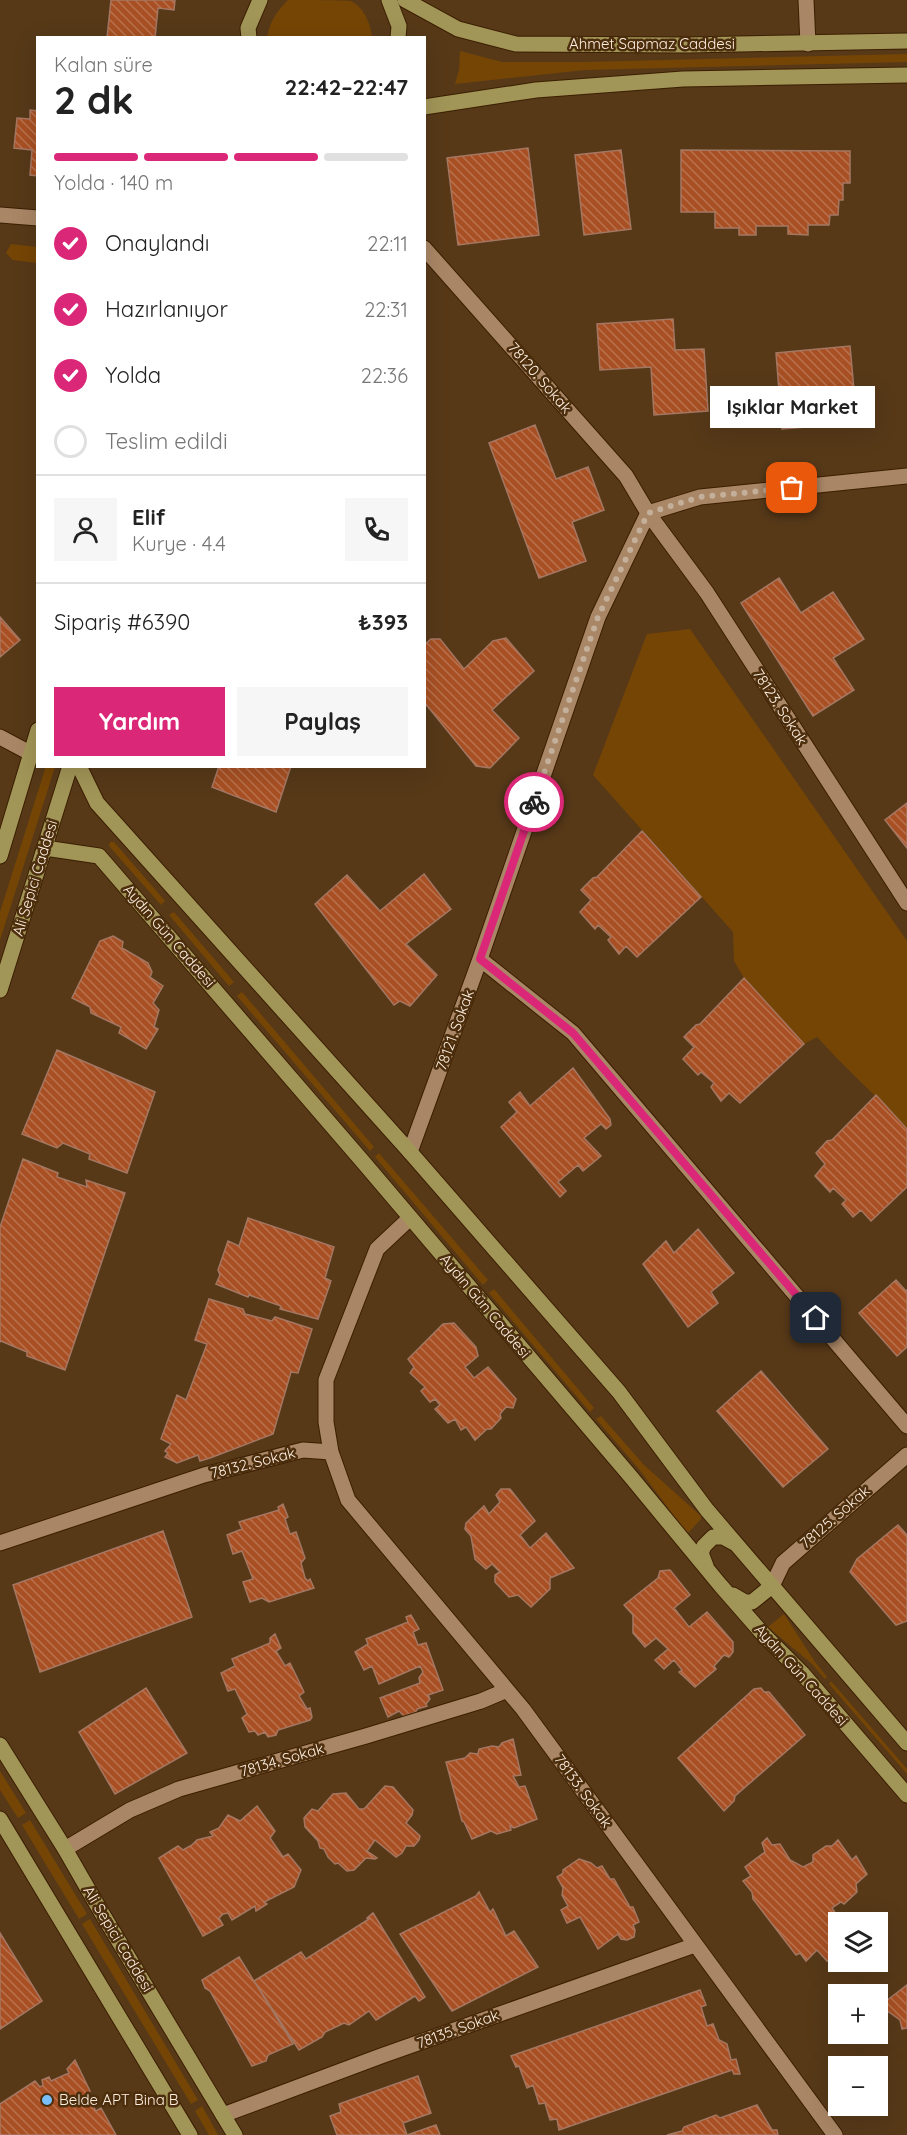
<!DOCTYPE html>
<html lang="tr">
<meta charset="utf-8">
<style>
:root{--surface:#fff;--page:#f6f6f6;--text:#222;--muted:#767676;--line:#e0e0e0;--accent:#db2777}
body{margin:0;font-family:Quicksand,sans-serif;background:var(--page);color:var(--text);height:100vh;display:flex;flex-direction:column;font-size:22px;white-space:nowrap}
*{box-sizing:border-box;margin:0}
p{font-size:20px;color:var(--muted)}
.icon{flex:none;width:33px;height:33px;fill:none;stroke:currentColor;stroke-width:2;stroke-linecap:round;stroke-linejoin:round}
.map{position:relative;flex:1;overflow:hidden}
.drawer{position:absolute;left:36px;top:36px;width:390px;height:732px;display:flex;flex-direction:column;background:var(--surface);border-radius:0px;box-shadow:0 6px 24px #0002}
.drawer>*{flex:none}
.buttons{position:absolute;left:828px;top:1912px;display:grid;gap:12px}
.buttons a{display:grid;place-items:center;width:60px;height:60px;border-radius:0px;background:var(--surface);box-shadow:0 6px 24px #0002;font-size:30px}
.pin{position:absolute;display:grid;place-items:center;width:51px;height:51px;color:#fff;margin:-26px;border-radius:12px;box-shadow:0 3px 9px #0006}
.courier{position:absolute;display:grid;place-items:center;width:60px;height:60px;margin:-30px;border:4px solid #db2777;border-radius:50%;background:#fff;color:#222;box-shadow:0 2px 8px #0007}
.bubble{position:absolute;height:42px;border-radius:0px;background:var(--surface);box-shadow:0 6px 24px #0002;font-size:20px;font-weight:700;line-height:42px;text-align:center}
.head em{font-style:normal;font-weight:700}
.head div{display:flex;flex-direction:column-reverse}
.head{display:flex;align-items:center;justify-content:space-between;height:102px;padding:0 18px}
h1{font-size:39px;font-weight:700;line-height:45px}
.bar{display:grid;grid-template-columns:repeat(4,1fr);gap:9px 6px;align-content:center;height:72px;padding:0 18px}
.bar i{height:8px;border-radius:4px;background:var(--line)}
.bar .on{background:var(--accent)}
.bar p{grid-column:span 4}
.line{display:flex;align-items:center;gap:15px;padding:0 18px;border-top:2px solid var(--line)}
.line div{flex:1}
.round{display:grid;place-items:center;flex:none;width:63px;height:63px;border-radius:0px;background:var(--page)}
ol{padding:0 18px;list-style:none}
li{display:flex;align-items:center;gap:18px;height:66px}
li p{margin-inline-start:auto}
li .icon{padding:6px;border-radius:50%;background:var(--accent);color:#fff;stroke-width:4}
li:last-child{color:var(--muted)}
li i{width:33px;height:33px;border:3px solid var(--line);border-radius:50%}
.primary-button{display:flex;gap:12px;margin-top:auto;padding:12px 18px}
.primary-button a{flex:1;height:69px;border-radius:0px;background:var(--accent);color:#fff;font-size:24px;font-weight:700;line-height:69px;text-align:center}
.primary-button a+a{background:var(--page);color:var(--text)}
.map>svg:first-child{display:block}
</style>
<div class="map">
<svg width="907" height="2135" viewBox="0 0 907 2135">
<defs>
<pattern id="building-back-hatch" width="6" height="6" patternUnits="userSpaceOnUse" patternTransform="scale(1.5)"><rect width="6" height="6" fill="#a85023"/><path d="M-1 5l2 2M0 0l6 6M5-1l2 2" fill="none" stroke="#b9724d"/></pattern>
</defs>
<rect width="100%" height="100%" fill="#573918"/>
<path fill="#754505" d="M288,0C300,0 343,0 351,1C364,7 371,25 372,37H267C270,21 277,11 288,0Z
M460,51L502,62H585L907,54V62L585,70L455,84L459,70Z
M11,244L37,247V263L13,260L6,253Z
M690,629L907,941V1129C878,1097 846,1069 817,1037L804,1044L744,978L734,961L733,932L593,775L647,634Z
M46,766L55,767L0,940V912Z
M110,842H114L165,901L161,905L109,846Z
M174,912L234,982L229,986L169,915Z
M242,992L374,1147L370,1151L237,996Z
M379,1153L488,1280L483,1285L375,1157Z
M494,1289L594,1408L590,1412L489,1293Z
M601,1416L644,1465L701,1516V1519L689,1532H686L639,1469L596,1419Z
M784,1614L815,1662L827,1677L825,1679L812,1664L768,1627Z
M831,1681L907,1769V1774L829,1684Z
M0,1771L26,1813L18,1818L0,1790Z
M30,1820L87,1914L79,1919L22,1825Z
M90,1919L198,2100L191,2104L82,1924Z
M202,2106L218,2135H209L195,2111Z"/>
<path fill="url(#building-back-hatch)" stroke="#a47763" stroke-width="1.5" d="M111,0H175L174,10L158,8L155,38H107Z
M30,110L38,111V176L30,175L32,150L14,148L17,118L30,119Z
M528,148L539,235L458,245L447,158Z
M621,150L631,229L584,235L575,155Z
M681,150L850,151V183H843V200H839L838,215H830L829,225H808V235L788,234V226H756V235H739V228H715V212H681Z
M673,319L675,350L704,349L708,411L654,415L651,367L600,370L597,324Z
M850,346L857,423L782,429L776,353Z
M535,425L556,479L588,467L604,510L572,522L586,561L539,578L489,443Z
M779,578L801,613L833,592L864,639L833,658L854,690L813,716L741,603Z
M0,617L20,640L0,657Z
M506,638L534,671L492,710L519,738L490,768L476,766L424,702V645L431,639H440L464,669L493,641Z
M219,766H291L276,812L212,787Z
M907,803V848L885,820Z
M642,831L701,897L637,957L626,946L619,954L608,940L611,937L598,925L595,929L580,912L591,900L581,890L593,878L597,877Z
M424,874L451,909L406,944L437,975L410,1006L400,1001L394,1005L315,904L347,875L380,911Z
M113,936L123,942L122,948L148,963L152,972L150,977L163,986L153,1003L159,1010L154,1027L158,1029L146,1049L119,1033L121,1027L91,1013L90,1007L72,998L100,941Z
M744,978L804,1044L740,1103L729,1093L721,1101L711,1087L714,1083L701,1072L698,1075L683,1059L694,1047L684,1037L696,1025L700,1024Z
M57,1050L155,1092L127,1173L89,1159L90,1154L63,1143L57,1148L22,1134Z
M573,1068L610,1119L611,1125L606,1129L601,1124L584,1138L601,1156L583,1171L578,1165L558,1182L566,1191L560,1197L501,1127L517,1112L509,1102L520,1092L530,1106Z
M876,1095L907,1129V1187L871,1221L861,1210L853,1217L842,1204L846,1200L833,1188L830,1192L815,1176L825,1164L816,1153L827,1141L832,1140Z
M23,1159L58,1173L57,1177L87,1187L86,1180L125,1193L65,1370L27,1356V1352L1,1341L0,1342V1227Z
M248,1218L334,1247L325,1278L331,1281L318,1319L280,1309L281,1306L249,1295L248,1297L216,1284L220,1275L218,1270L228,1241L239,1246Z
M698,1229L734,1273L711,1292L718,1303L688,1327L643,1264L666,1241L674,1253Z
M896,1280L906,1291L907,1290V1347L897,1356L859,1313Z
M209,1299L243,1309L245,1314L272,1321L275,1317L312,1329L298,1373L291,1372L273,1434L210,1458L200,1461L198,1455L177,1463L165,1457L168,1453L165,1451L171,1444L161,1439L177,1395L186,1400L207,1344L195,1340Z
M454,1323L476,1347L478,1356L465,1367L474,1378L488,1367L516,1399L513,1408L506,1407L500,1414L501,1418L491,1429H487L475,1440L466,1427L461,1430L455,1419L448,1423L435,1409L440,1405L435,1399L430,1402L421,1391L425,1387L410,1373L414,1367L408,1359L443,1324Z
M761,1371L828,1449L783,1487L717,1411Z
M501,1489H510L535,1521L520,1535L530,1548L546,1533L574,1568L550,1578V1589L531,1607L518,1595L509,1597L495,1582V1575L500,1572L492,1564L486,1569L475,1559L471,1536L465,1529L466,1523L484,1506L489,1514L500,1502L496,1495Z
M283,1504L288,1517L285,1519L290,1534L296,1532L305,1558L301,1563L305,1578L308,1581L310,1579L314,1588L269,1602L262,1598L250,1602L243,1582L253,1579L242,1551L233,1554L227,1535L242,1529L239,1522L279,1510L278,1507Z
M898,1525L907,1535V1621L896,1625L850,1572L857,1559Z
M163,1531L192,1617L40,1672L13,1585Z
M670,1570L690,1595L674,1608L689,1627L707,1612L733,1642V1652L729,1657L724,1655L714,1666L716,1669L695,1687L679,1672L682,1670L674,1660L664,1669L655,1660L668,1649L656,1638L645,1647L633,1633V1615L624,1605L658,1578L660,1571Z
M411,1615L419,1629L413,1632L418,1645L426,1643L443,1690L428,1695L430,1699L426,1704L427,1706L417,1709L416,1712L404,1716L399,1711L388,1717L380,1698L420,1683L419,1678L423,1672L420,1666L379,1684L372,1666L364,1670L355,1652L368,1644L366,1639L408,1622L406,1617Z
M275,1634L281,1648L276,1651L285,1666L290,1663L304,1692L299,1696L307,1709L310,1708L312,1717L310,1720L278,1730L276,1735L268,1737L265,1732L258,1735L255,1731L249,1732L242,1718L247,1714L235,1689L228,1691L221,1673L235,1666L232,1659L270,1643V1638Z
M146,1688L187,1753L115,1794L79,1732Z
M761,1688L764,1692H769L805,1735L735,1796L734,1801L724,1811L678,1758L754,1689Z
M513,1739L521,1775L513,1776L519,1787L525,1786L537,1819L514,1828L510,1826L511,1830L497,1834L491,1831L472,1839L464,1822L462,1821L446,1762L465,1758L470,1753L478,1754L479,1749L492,1746L499,1747L502,1743Z
M385,1786L393,1787L413,1810L412,1815L406,1823L420,1836L419,1840L414,1846H406L402,1853L396,1857L375,1840L367,1851L377,1858L375,1859L366,1858L354,1870L347,1871L338,1863L335,1864L328,1857L324,1849L320,1848L318,1841L305,1827L304,1818L312,1809L318,1811L333,1794L346,1793L359,1809H364Z
M257,1806L275,1831L270,1838L283,1857L288,1854L301,1870L294,1887L264,1902L267,1904L256,1911L255,1906L232,1920L228,1913L223,1914L219,1918L223,1925L203,1936L159,1858L178,1846L183,1850L192,1845L197,1840L213,1836L210,1832L219,1828L228,1815L240,1821Z
M767,1838L772,1845L780,1844L790,1860L803,1867L813,1862V1855L826,1846H832L838,1840L852,1860L856,1856L867,1874L856,1884L857,1892L844,1904L841,1902L832,1908L836,1914L832,1919L838,1927V1951L834,1953V1958L827,1961L817,1950L806,1961L800,1953L796,1955L753,1899L752,1892L743,1881L751,1876L745,1867L765,1852L762,1843Z
M579,1859L591,1863L597,1868L602,1866L610,1879H614L630,1907H633L639,1922L633,1925L635,1930L634,1937L627,1940L621,1939L618,1934L598,1949L580,1917L567,1923L561,1910L568,1906L562,1895L563,1888L557,1877L563,1873V1870Z
M479,1892L490,1912L493,1909L506,1936L514,1931L538,1967L452,2011L400,1934L476,1896Z
M373,1913L425,1997L419,2001L415,1996L376,2020L369,2011L349,2025L344,2023L325,2032L322,2037L299,2050L254,1981L301,1952L306,1959L369,1919L367,1918Z
M0,1933L42,2001L0,2029Z
M239,1957L293,2044L268,2055L266,2061L252,2066L210,1991L205,1988L202,1980Z
M907,1985V2028L902,2029L900,2020L886,2010V2001Z
M700,1990L706,2005L701,2007L707,2026L713,2024L719,2040L727,2044L731,2060L736,2059L740,2074H734L732,2070L559,2130L557,2119L550,2120L545,2103L539,2104L533,2085L527,2088L519,2066L516,2067L511,2056Z
M75,2060L90,2091L88,2097L96,2111L101,2108L116,2135H0V2104L35,2081L40,2087L43,2085L42,2080L49,2077L51,2081L69,2073L67,2069Z
M418,2076L431,2113L403,2123L407,2135L436,2125L440,2135H337L330,2116L341,2112L339,2104Z
M757,2105L772,2130H777L778,2135H667L682,2131L684,2127L716,2115L720,2118Z"/>
<g fill="none" stroke-linecap="round" stroke-linejoin="round">
<g stroke="#3b1f00" stroke-width="17">
<path id="street" d="M806,0L808,44
M0,215L38,218
M424,248L626,476L648,513L707,593L907,903
M0,737L30,753
M480,959L573,1033L907,1426
M410,1152L480,959L598,617L648,513L700,497L907,476
M331,1452L348,1500L523,1709L835,2135
M0,1543L204,1475L303,1450L331,1452L326,1422V1380L377,1249L410,1218
M772,1586L783,1563L907,1455
M65,1849L130,1810L179,1789L366,1736L481,1701L507,1690
M223,2115L381,2056L695,1945"/>
</g>
<g stroke="#3b1f00" stroke-width="17">
<path id="secondary" d="M389,0L399,26L398,38
M405,0L458,29L516,44L686,45L907,41
M249,38L248,28L260,0
M424,107L536,90L683,79L907,75
M79,766L97,803L410,1152L619,1392L707,1510L907,1743
M45,848L99,856L364,1163L631,1477L721,1586L763,1634L802,1673L907,1795
M0,856L38,730
M0,990L70,766
M706,1566L701,1553L704,1546L713,1537H723L734,1543
M733,1595L745,1602H752L772,1586
M0,1745L65,1849L100,1910L235,2135
M0,1819L190,2135"/>
</g>
<use href="#street" stroke="#a98665" stroke-width="15"/>
<use href="#secondary" stroke="#a29558" stroke-width="15"/>
</g>
<g fill="none" stroke-linecap="round" stroke-linejoin="round">
<path stroke="#c4af9a" stroke-width="6" stroke-dasharray="0 10.8" d="M534,802L598,617L648,513L700,497L792,488"/>
<path stroke="#db2777" stroke-width="8" d="M534,802L480,959L573,1033L816,1318"/>
</g>
<circle fill="#7abff8" stroke="#4c2e0d" stroke-width="2" cx="47" cy="2100" r="6"/>
<g text-anchor="middle" stroke-width="5" stroke-linejoin="round" paint-order="stroke">
<g font-size="15" fill="#feefe0" stroke="#4c2e0d">
<text x="652" y="49">Ahmet Sapmaz Caddesi</text>
<text transform="translate(540 378) rotate(49)" y="5">78120. Sokak</text>
<text transform="translate(780 707) rotate(57)" y="5">78123. Sokak</text>
<text transform="translate(35 878) rotate(-73)" y="5">Ali Sepici Caddesi</text>
<text transform="translate(169 936) rotate(49)" y="5">Aydın Gün Caddesi</text>
<text transform="translate(455 1030) rotate(-70)" y="5">78121. Sokak</text>
<text transform="translate(485 1306) rotate(50)" y="5">Aydın Gün Caddesi</text>
<text transform="translate(253 1463) rotate(-14)" y="5">78132. Sokak</text>
<text transform="translate(835 1517) rotate(-41)" y="5">78125. Sokak</text>
<text transform="translate(801 1675) rotate(48)" y="5">Aydın Gün Caddesi</text>
<text transform="translate(282 1760) rotate(-16)" y="5">78134. Sokak</text>
<text transform="translate(583 1791) rotate(54)" y="5">78133. Sokak</text>
<text transform="translate(118 1939) rotate(59)" y="5">Ali Sepici Caddesi</text>
<text transform="translate(458 2029) rotate(-20)" y="5">78135. Sokak</text>
</g>
<g font-size="15" fill="#feefe0" stroke="#4c2e0d" text-anchor="start">
<text x="59" y="2105">Belde APT Bina B</text>
</g>
</g>
</svg>
<div class="buttons">
<a><svg class="icon" aria-label="layers" viewBox="0 0 24 24"><path d="M12 4l9 5-9 5-9-5zM3 14l9 5 9-5"/></svg></a>
<a>+</a>
<a>−</a>
</div>
<div class="pin" style="left:792px;top:488px;background:#ea580c"><svg class="icon" aria-label="bag" viewBox="0 0 24 24"><path d="M5 8h14l-1 12H6zM9 8a3 3 0 0 1 6 0"/></svg></div>
<div class="pin" style="left:816px;top:1318px;background:#1f2937"><svg class="icon" aria-label="home" viewBox="0 0 24 24"><path d="M3 11l9-7 9 7M6 9v11h12V9"/></svg></div>
<div class="courier" style="left:534px;top:802px"><svg class="icon" aria-label="bike" viewBox="0 0 24 24"><circle cx="6" cy="16" r="4"/><circle cx="18" cy="16" r="4"/><path d="M6 16l4-8h5l3 8M10 8l3 8H6M13 5h3"/></svg></div>
<div class="bubble" style="left:710px;top:386px;width:165px">Işıklar Market</div>
<section class="drawer">
<div class="head"><div><h1>2 dk</h1><p>Kalan süre</p></div><em>22:42–22:47</em></div>
<div class="bar"><i class="on"></i><i class="on"></i><i class="on"></i><i></i><p>Yolda · 140 m</p></div>
<ol>
<li><svg class="icon" aria-label="check" viewBox="0 0 24 24"><path d="M5 12l5 5 9-10"/></svg>Onaylandı<p>22:11</p></li>
<li><svg class="icon" aria-label="check" viewBox="0 0 24 24"><path d="M5 12l5 5 9-10"/></svg>Hazırlanıyor<p>22:31</p></li>
<li><svg class="icon" aria-label="check" viewBox="0 0 24 24"><path d="M5 12l5 5 9-10"/></svg>Yolda<p>22:36</p></li>
<li><i></i>Teslim edildi</li>
</ol>
<div class="line" style="height:108px"><a class="round"><svg class="icon" aria-label="person" viewBox="0 0 24 24"><circle cx="12" cy="8" r="4"/><path d="M4 21q1-7 8-7t8 7"/></svg></a><div><b>Elif</b><p>Kurye · 4.4</p></div><a class="round"><svg class="icon" aria-label="phone" viewBox="0 0 24 24"><path d="M5 4h4l2 5-3 2q2 4 5 5l2-3 5 2v4C11 20 4 13 5 4z"/></svg></a></div>
<div class="line" style="height:78px"><div>Sipariş #6390</div><b>₺393</b></div>
<div class="primary-button"><a>Yardım</a><a>Paylaş</a></div>
</section>
</div>
